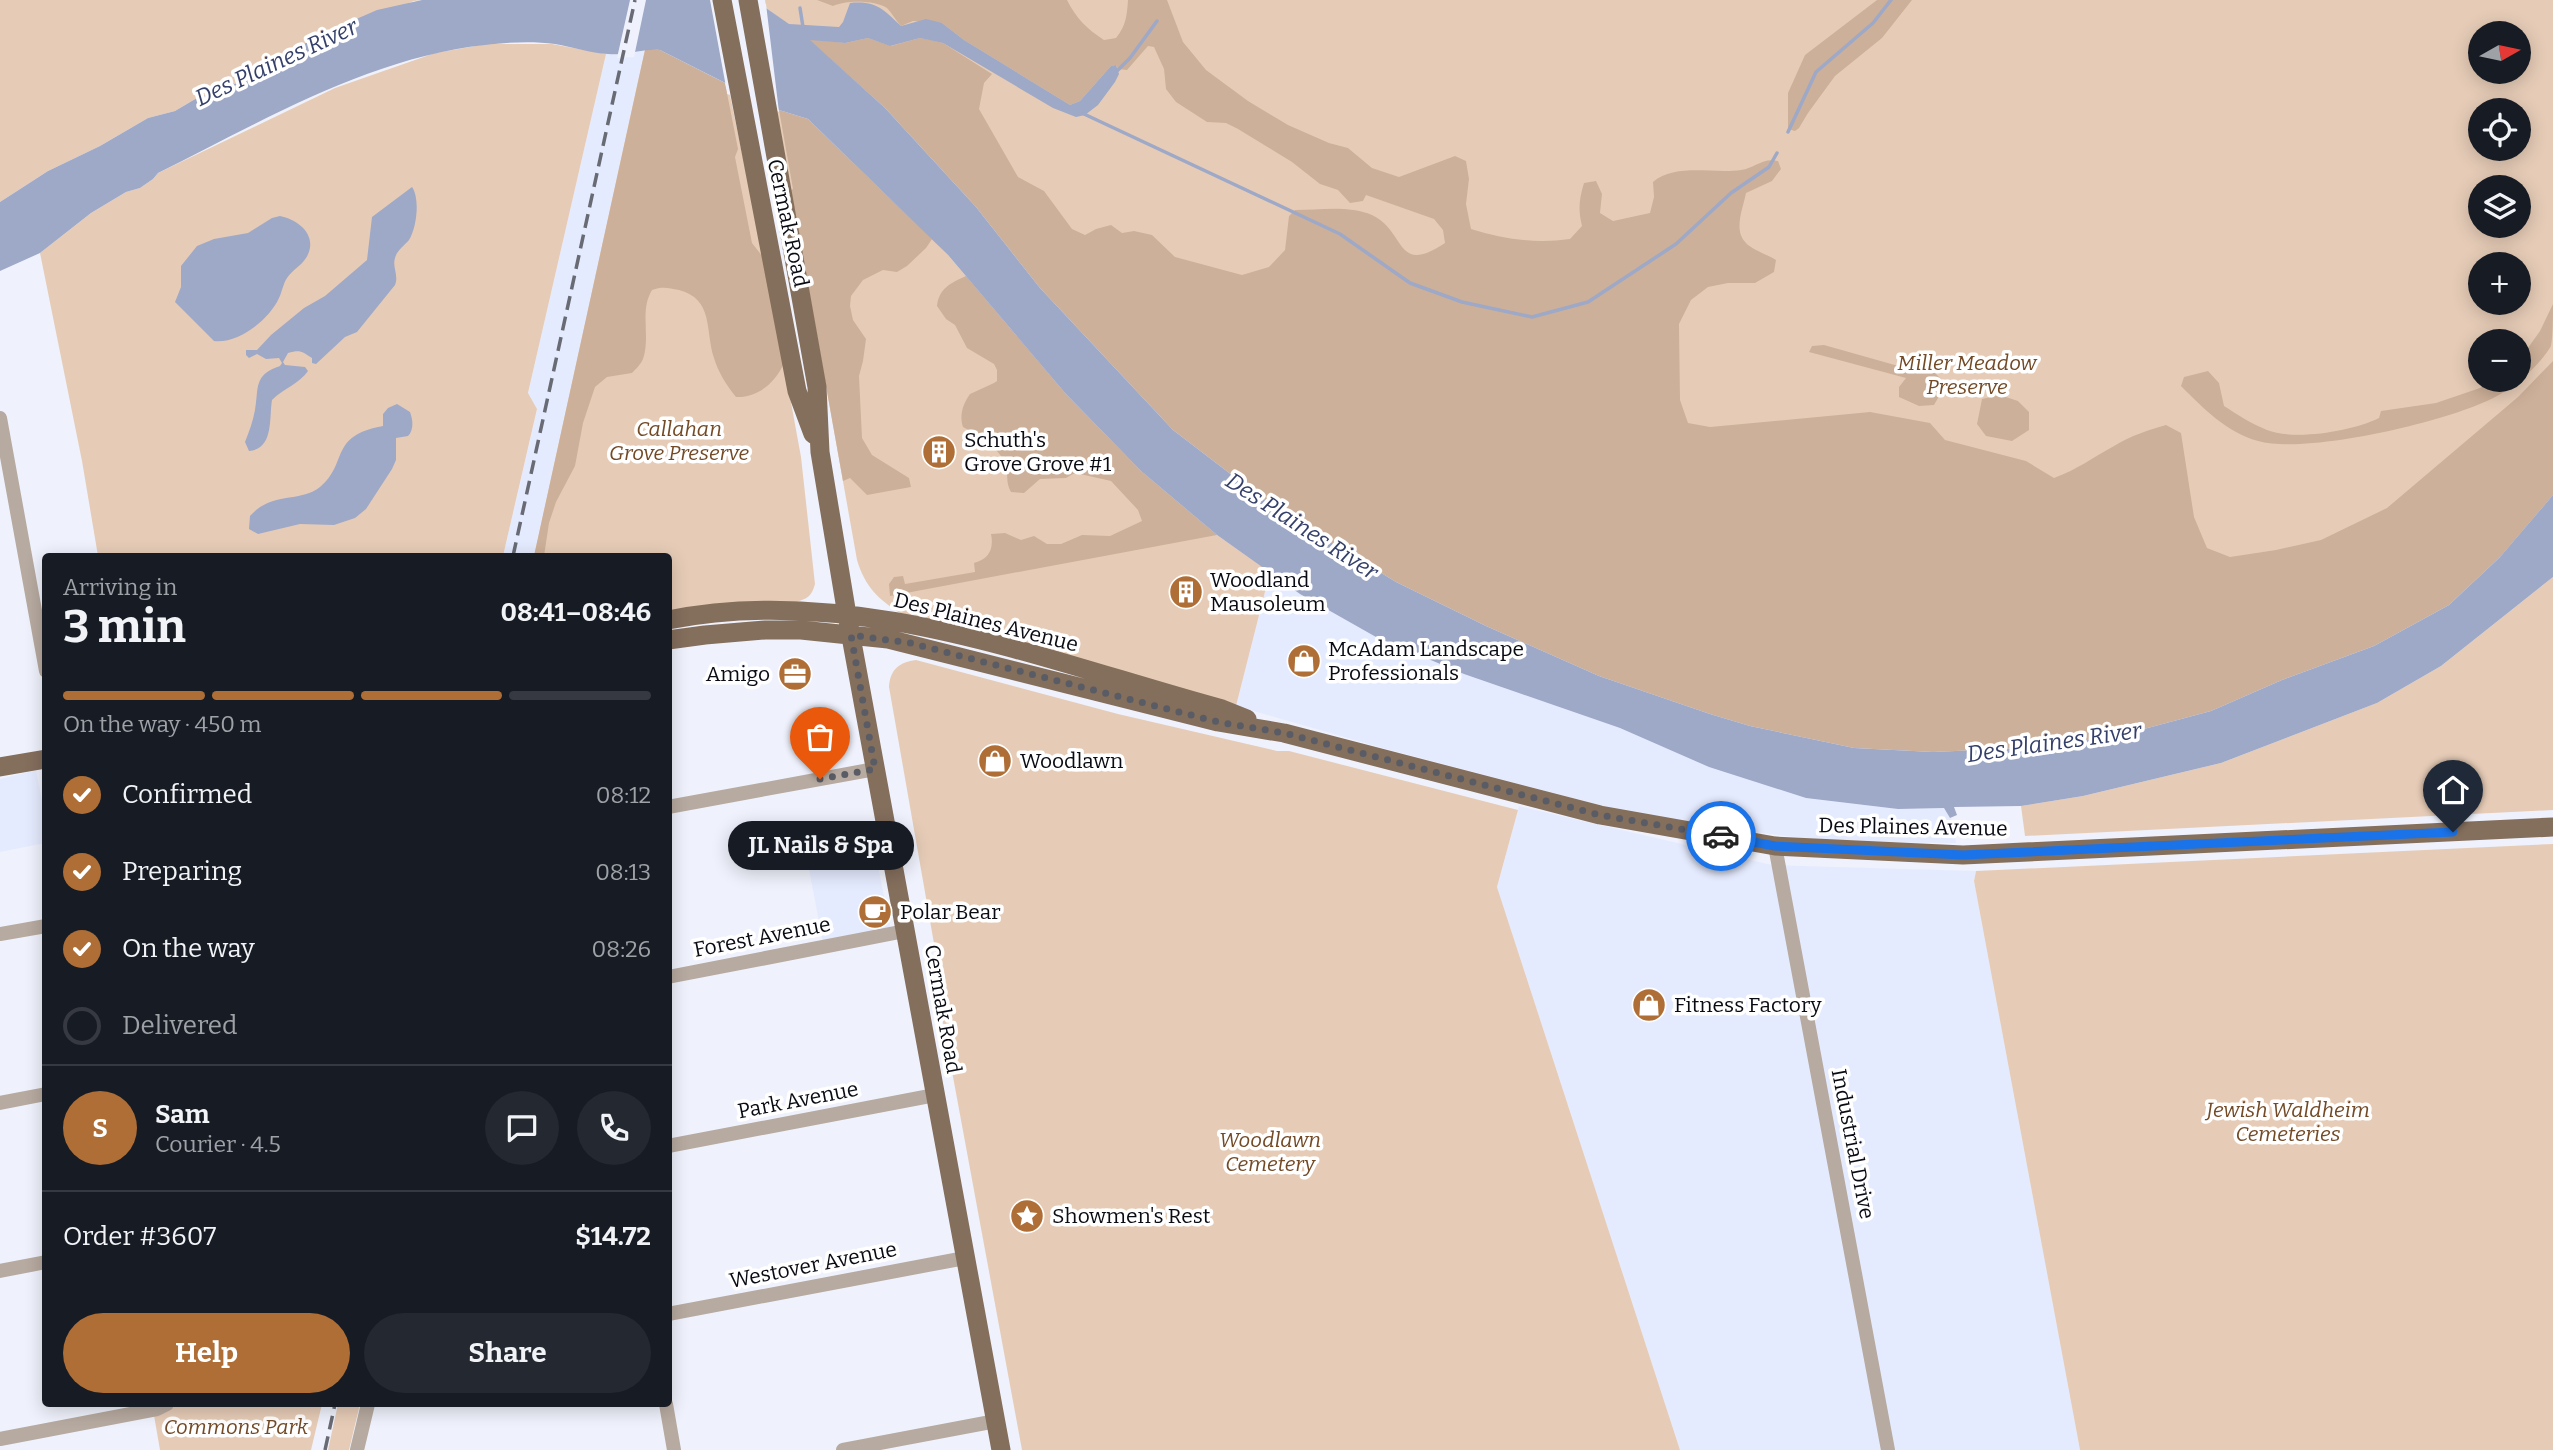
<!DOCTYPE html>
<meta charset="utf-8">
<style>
:root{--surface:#171b24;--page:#242831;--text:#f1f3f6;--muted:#9ea1a6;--line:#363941;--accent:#ae6e36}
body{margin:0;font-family:Bitter,serif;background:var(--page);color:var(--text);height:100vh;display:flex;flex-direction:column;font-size:26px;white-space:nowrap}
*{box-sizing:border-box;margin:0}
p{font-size:23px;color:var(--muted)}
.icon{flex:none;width:38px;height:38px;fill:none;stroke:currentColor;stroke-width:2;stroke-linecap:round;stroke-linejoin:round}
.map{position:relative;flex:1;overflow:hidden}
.details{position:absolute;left:42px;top:553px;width:630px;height:854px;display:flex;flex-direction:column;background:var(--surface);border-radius:7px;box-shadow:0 4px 18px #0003}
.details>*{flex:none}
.needle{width:46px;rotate:81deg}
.tools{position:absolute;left:2468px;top:21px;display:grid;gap:14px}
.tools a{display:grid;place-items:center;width:63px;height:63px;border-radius:50%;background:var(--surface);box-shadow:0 4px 18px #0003;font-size:35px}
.pin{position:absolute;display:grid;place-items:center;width:60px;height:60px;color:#fff;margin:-72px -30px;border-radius:50% 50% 50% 0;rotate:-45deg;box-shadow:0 0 7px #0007}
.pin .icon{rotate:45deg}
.courier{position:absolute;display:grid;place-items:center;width:70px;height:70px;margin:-35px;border:5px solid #1a73e8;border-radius:50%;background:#fff;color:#222;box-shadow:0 2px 9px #0007}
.bubble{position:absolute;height:49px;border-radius:24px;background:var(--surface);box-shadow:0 4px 18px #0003;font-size:23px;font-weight:700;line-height:49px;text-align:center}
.headline em{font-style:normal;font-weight:700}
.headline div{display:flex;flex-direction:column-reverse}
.headline{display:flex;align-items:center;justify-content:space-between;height:119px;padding:0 21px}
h1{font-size:46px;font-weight:700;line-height:52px}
.bar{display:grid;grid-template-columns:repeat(4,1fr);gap:10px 7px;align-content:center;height:84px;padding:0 21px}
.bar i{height:9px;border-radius:5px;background:var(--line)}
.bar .selected{background:var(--accent)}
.bar p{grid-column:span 4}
.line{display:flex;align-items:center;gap:18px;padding:0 21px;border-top:2px solid var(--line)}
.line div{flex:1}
.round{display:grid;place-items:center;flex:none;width:74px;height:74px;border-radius:37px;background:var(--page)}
ol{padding:0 21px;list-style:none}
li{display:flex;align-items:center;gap:21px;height:77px}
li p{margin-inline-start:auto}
li .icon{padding:7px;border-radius:50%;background:var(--accent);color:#fff;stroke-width:4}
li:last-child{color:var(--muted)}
li i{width:38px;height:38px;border:4px solid var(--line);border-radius:50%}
.primary-button{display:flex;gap:14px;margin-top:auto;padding:14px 21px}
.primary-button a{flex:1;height:80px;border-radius:42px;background:var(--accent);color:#fff;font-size:28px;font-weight:700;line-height:80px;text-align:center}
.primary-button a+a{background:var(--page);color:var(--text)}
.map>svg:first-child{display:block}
</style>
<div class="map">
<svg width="2553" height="1450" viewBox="0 0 2553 1450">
<rect width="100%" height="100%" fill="#eff2fc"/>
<path fill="#e5ebfe" d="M645,50L534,556H503L537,410L528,393L606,54L626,55Z
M1270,572L1300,594L1376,637L1464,674L1620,728L1709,767L1806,798L1898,809L1944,808L1953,822L1956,843L1835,842L1691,824L1622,811L1386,749L1236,706Z
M36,770L45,817V843L0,852V779Z
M1519,806L1772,865L1976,871L1974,881L2080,1450H1680L1497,887Z
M875,851L892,936L824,948L808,864Z"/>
<path fill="#e6ccb7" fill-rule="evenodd" d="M0,0H422L414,1L295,49L264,73L197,98L175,111L148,118L100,146L48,171L0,202Z
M765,0H2553V495L2500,557L1486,626L808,39L766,8ZM2480,33H2518V72H2480ZM2480,110H2518V149H2480ZM2480,187H2518V226H2480ZM2480,264H2518V303H2480ZM2480,341H2518V380H2480Z
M487,44H552L606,54L528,393L537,409L503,556H98L82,461L40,253L91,213L126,192L140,188L153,179L158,173L335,88L435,53Z
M651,49L725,83L727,94L730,95L771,293L801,457L815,584C812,596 807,599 796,602L669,613L668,556H534L640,72L645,50Z
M779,110L787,113L907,213L948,255L1065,393L1141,471L1217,535L1270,572L1236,706L902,614C879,600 865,587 857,560L777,111Z
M2553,577V810L2025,836L2021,806L2083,796L2221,763L2377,703L2441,666Z
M916,660L1118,714L1277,751H1289L1518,810L1497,887L1680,1450H1022L934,974L936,955L889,687C890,669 900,662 916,660Z
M2553,844V1450H2080L1974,881L1976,871Z
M152,1404H322L311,1450H160Z
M338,1404H360L349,1450H328Z"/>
<path fill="#cdb099" d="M817,0H1067C1076,18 1087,29 1104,40L1116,38C1126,26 1127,15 1128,0H1167L1183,42L1206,70L1248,101L1288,125L1329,143L1348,148L1372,168L1399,177L1455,156L1466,161L1469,179L1466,204L1471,229C1504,239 1535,244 1570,239L1582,226C1578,210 1579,199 1584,183L1596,181L1602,194L1600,213L1613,221L1650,213L1654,197L1653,182C1675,163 1713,174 1741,170C1755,168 1763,157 1778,161L1781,169L1772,181L1746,193C1743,209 1733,230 1746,243C1751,249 1768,255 1776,260L1774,272L1755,283H1728L1708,287L1691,300L1679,324L1680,400L1688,423L1710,427L1870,412L1930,423L1945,440L2026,461L2054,478C2078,469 2092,458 2114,446C2130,436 2148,430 2166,425L2181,433L2194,517L2207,548L2230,557L2276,550L2321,540L2387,508L2518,397L2553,361V495L2500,557L2449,605L2374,646L2282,680L2211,711L2129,733L2047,747L1933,752L1854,748L1750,726L1710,714L1599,676L1486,626L1396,582L1275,508L1173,430L1040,288L976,207L885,108L808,39L845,43L868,38L891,46L920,38L931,40L943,43L992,74L984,83L979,109L1018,177L1044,191L1072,229L1085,235L1096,229L1111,225L1122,233L1134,231L1152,235L1175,257L1242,275L1269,267L1285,250L1289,216L1295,210C1319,210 1349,205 1372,215C1407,232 1395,276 1445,243L1443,230L1434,219L1366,195L1363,201L1350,203L1338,190L1320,184L1292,162L1238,129L1226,123L1207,122L1176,102L1166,89L1164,69L1154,47L1148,46L1127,70L1118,69L1116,65L1111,66L1080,101L1070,105L964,40L942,23L913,21L901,26C896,21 892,13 887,8C875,0 846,0 833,6Z
M1877,0H1912L1882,38L1835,76L1808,113L1799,128L1795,131L1788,129V93L1805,55Z
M651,49L660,50L725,83L738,149L735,157L752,243L763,257L784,363C776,382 758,398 736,397C727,386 718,372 714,358C705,331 714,299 679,290C668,288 663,286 652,290C639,312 651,335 643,359C641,364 636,369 632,373L607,377L595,387L583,423L575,466L556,502L549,523L544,556H534L645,50Z
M779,110L808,119L932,239L926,248L907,266L897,272L883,270L863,280L851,296L850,306L853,320L866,339L863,361L859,376L862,438L872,455L909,478L911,487L867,495L850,478L843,481L791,190L793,189Z
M966,276L1065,393L1141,471L1217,535L890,596L889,584L894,577L903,576L905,584L975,572L974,563C989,559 994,549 991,534L1005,533L1021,540L1034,536L1047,544H1061L1082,535L1110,536L1142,521L1138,510L1111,481L1080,474H1073L1066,478L1040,479L1024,493L1011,492C1005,482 1009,474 1005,464C1000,448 977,434 963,427C959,415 963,404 970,394L994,383L997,381V370L994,364L967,348L955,325L946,319L937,306C939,288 951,283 966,276Z
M2553,304C2553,315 2553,336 2551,346C2540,365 2516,386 2497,396C2452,421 2306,455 2258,441C2226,432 2203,408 2181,386L2184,377L2208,371L2219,383L2224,406C2238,415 2252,424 2267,430C2295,441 2353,431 2379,418L2381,411L2436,403L2480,388L2493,380H2518V362L2540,331Z
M1824,345L1909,369L1935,373L1946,384L1934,405L1919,406L1899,397V387L1906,378L1809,352L1812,346Z
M2000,395L2018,401L2029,412V430L2012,441L1986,436L1977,424L1982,399Z"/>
<path fill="#9ea8c7" d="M422,0H746L766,8L789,24L839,27L843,22L850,3C877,0 885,11 901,26L926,19L942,23L964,40L1070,105L1080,101L1111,66L1116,65L1119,74L1115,82L1098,105L1085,115L1076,117L1053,108L943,43L920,38L890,46L868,38L845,43L810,40L885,108L976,207L1040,288L1173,430L1275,508L1396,582L1486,626L1599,676L1710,714L1750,726L1854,748L1933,752L2047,747L2129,733L2211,711L2282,680L2374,646L2449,605L2500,557L2553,495V577L2441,666L2377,703L2221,763L2083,796L2021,806L1954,807L1957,815L1950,818L1944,808L1898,809L1806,798L1709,767L1620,728L1464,674L1376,637L1300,594L1217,535L1141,471L1065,393L948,255L808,119L779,110L660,50C643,48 626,56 608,54C590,53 573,47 555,44C534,41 507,42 485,45C371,57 260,122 158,173L153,179L140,188L126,192L91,213L40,253L0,271V202L48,171L100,146L148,118L175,111L197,98L264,73L295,49L322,34L377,10Z
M412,187C420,198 417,227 409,240C404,246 397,250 395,258C392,267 399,275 395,285L357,332L345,337L316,364L312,363V358C302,352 301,349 288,353L283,362L285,365L305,367L308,371C299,384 284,388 272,400C269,418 274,449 249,451L245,442C249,432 253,421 255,410C259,388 253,375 280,366L282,363L279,358L266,359L257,354L249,358L246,355V350H257L271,335L304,308L325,296L367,260L372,217Z
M280,216C300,220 319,237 306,258C301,266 292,270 287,278C283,284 282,292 279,298C269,320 238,344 214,341L175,302L181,287V266L197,246L214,239L248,233L272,218Z
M397,404L410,412C413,420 414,430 408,436L396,438V460L392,469L366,509L355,518L334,525L300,524L258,534L249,529L250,516C272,491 300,503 320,487C349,463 328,436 383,426V414L388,408Z"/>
<path fill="#eff2fc" d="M630,0H646L634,57L617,58Z
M710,0H756L766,4L779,112L726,87Z"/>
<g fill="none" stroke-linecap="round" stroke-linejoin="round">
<path stroke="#9ea8c7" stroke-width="3.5" d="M800,8L803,27
M1117,71L1130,58L1157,21
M1084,114L1340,234L1410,283L1462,302L1532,317L1588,302L1676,244L1731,193L1769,167L1777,153
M1788,132L1816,72L1873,23L1891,0"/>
<path stroke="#b7aaa0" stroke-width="14" d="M0,418L46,671
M668,807L875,769
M1775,846L1888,1450
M0,934L46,926
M668,977L905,931
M0,1103L46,1094
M668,1146L935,1095
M0,1271L46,1262
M668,1314L965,1258
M666,1404L674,1450
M0,1439L157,1409L167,1404
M357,1450L368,1404
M843,1450L996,1421"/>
<path stroke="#846e5c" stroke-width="19" d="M722,0L797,391L813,434
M748,0L817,387L820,452L847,615L1001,1450
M668,620C853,582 1045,661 1222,709L1247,719
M668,640L705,635L765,630H801L888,639L1218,722L1284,733L1600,815L1775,846L1963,855L2553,827
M0,767L46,759"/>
<path stroke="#686b74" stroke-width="3.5" stroke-dasharray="14 7" stroke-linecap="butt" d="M513,556L635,0
M325,1450L335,1404"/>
</g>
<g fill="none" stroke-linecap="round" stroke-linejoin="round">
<path stroke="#5a5c65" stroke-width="7" stroke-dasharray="0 12.6" d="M820,779L875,769L851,635L910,643L1218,722L1284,733L1600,815L1721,836"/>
<path stroke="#1a73e8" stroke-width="9" d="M1721,836L1775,846L1963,855L2453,832"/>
</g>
<defs>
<g id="building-disc" transform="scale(1.75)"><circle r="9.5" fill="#ae6e36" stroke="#fff"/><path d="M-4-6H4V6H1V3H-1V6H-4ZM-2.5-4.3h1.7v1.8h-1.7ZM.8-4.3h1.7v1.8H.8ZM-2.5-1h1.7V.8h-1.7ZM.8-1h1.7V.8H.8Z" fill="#fff"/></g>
<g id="shop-disc" transform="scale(1.75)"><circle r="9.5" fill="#ae6e36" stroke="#fff"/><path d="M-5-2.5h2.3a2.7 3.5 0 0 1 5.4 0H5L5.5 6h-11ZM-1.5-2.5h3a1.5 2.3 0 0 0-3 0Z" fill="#fff"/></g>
<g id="office-disc" transform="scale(1.75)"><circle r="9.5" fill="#ae6e36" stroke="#fff"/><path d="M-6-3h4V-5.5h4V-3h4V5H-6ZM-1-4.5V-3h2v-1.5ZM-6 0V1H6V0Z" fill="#fff"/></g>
<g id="cafe-disc" transform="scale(1.75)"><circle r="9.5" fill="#ae6e36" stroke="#fff"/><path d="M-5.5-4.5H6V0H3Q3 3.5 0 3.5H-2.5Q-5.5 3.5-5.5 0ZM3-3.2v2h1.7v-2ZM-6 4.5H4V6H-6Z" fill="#fff"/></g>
<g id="sight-disc" transform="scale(1.75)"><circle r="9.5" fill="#ae6e36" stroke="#fff"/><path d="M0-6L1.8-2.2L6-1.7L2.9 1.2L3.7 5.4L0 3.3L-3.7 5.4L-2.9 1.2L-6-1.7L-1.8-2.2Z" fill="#fff"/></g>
</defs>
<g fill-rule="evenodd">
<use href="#building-disc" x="939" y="452"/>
<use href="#building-disc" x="1186" y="592"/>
<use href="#shop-disc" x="1304" y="661"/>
<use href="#office-disc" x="795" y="674"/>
<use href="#shop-disc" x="995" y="761"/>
<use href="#cafe-disc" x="875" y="912"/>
<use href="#shop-disc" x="1649" y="1005"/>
<use href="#sight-disc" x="1027" y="1216"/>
</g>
<g text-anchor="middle" stroke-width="7" stroke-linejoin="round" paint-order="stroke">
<g font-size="21" fill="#090b13" stroke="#fff">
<text transform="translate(788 223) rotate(78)" y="7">Cermak Road</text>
<text transform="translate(986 622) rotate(14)" y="7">Des Plaines Avenue</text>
<text transform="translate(1913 827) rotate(1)" y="7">Des Plaines Avenue</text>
<text transform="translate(762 937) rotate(-11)" y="7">Forest Avenue</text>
<text transform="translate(943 1009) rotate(80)" y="7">Cermak Road</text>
<text transform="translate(798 1100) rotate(-11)" y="7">Park Avenue</text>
<text transform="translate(1853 1144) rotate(79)" y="7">Industrial Drive</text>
<text transform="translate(813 1265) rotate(-11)" y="7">Westover Avenue</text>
</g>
<g font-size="21" font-style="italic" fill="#734a26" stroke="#fff">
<text x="1967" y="370">Miller Meadow<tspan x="1967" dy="24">Preserve</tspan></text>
<text x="679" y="436">Callahan<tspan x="679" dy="24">Grove Preserve</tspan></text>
<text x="2288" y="1117">Jewish Waldheim<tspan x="2288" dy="24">Cemeteries</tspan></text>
<text x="1270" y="1147">Woodlawn<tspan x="1270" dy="24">Cemetery</tspan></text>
<text x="236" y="1434">Commons Park</text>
</g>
<g font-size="21" fill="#090b13" stroke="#fff" text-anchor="start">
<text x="964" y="447">Schuth's<tspan x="964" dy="24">Grove Grove #1</tspan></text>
<text x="1210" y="587">Woodland<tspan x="1210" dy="24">Mausoleum</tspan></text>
<text x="1328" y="656">McAdam Landscape<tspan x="1328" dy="24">Professionals</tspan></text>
<text x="770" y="681" text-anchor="end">Amigo</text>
<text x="1020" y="768">Woodlawn</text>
<text x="900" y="919">Polar Bear</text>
<text x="1674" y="1012">Fitness Factory</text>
<text x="1052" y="1223">Showmen's Rest</text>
</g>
<g font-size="23" font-style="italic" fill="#343f6a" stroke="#fff">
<text transform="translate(276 62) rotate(-25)" y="8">Des Plaines River</text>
<text transform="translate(1302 526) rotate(33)" y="8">Des Plaines River</text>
<text transform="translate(2054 742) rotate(-8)" y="8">Des Plaines River</text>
</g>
</g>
</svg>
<div class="tools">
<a><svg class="needle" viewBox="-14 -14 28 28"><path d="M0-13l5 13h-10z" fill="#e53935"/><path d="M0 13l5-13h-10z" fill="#9ea1a6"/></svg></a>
<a><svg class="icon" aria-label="locate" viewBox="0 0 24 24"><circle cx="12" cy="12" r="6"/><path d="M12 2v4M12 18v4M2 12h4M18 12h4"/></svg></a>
<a><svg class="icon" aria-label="layers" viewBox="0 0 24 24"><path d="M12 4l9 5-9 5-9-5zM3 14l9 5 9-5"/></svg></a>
<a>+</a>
<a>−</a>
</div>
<div class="pin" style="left:820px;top:779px;background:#ea580c"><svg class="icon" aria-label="bag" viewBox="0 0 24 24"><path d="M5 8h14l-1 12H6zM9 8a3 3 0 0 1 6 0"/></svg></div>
<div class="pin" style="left:2453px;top:832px;background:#1f2937"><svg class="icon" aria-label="home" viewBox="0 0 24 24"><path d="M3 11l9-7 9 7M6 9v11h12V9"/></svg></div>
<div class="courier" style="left:1721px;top:836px"><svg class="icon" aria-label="car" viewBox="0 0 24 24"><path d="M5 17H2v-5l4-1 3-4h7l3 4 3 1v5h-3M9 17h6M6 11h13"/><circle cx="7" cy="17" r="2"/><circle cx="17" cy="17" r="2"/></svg></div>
<div class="bubble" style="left:728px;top:821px;width:186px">JL Nails &amp; Spa</div>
<section class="details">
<div class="headline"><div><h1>3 min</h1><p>Arriving in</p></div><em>08:41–08:46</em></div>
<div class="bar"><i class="selected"></i><i class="selected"></i><i class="selected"></i><i></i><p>On the way · 450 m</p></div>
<ol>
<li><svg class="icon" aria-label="check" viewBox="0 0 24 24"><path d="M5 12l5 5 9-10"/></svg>Confirmed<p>08:12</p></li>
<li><svg class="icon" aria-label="check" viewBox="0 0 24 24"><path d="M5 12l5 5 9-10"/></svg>Preparing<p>08:13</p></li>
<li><svg class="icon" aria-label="check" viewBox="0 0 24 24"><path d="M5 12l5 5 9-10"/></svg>On the way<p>08:26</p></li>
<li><i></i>Delivered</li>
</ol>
<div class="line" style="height:126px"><b class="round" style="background:var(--accent);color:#fff">S</b><div><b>Sam</b><p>Courier · 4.5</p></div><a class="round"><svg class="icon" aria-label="chat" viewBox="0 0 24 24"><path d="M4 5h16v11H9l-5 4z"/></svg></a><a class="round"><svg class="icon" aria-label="phone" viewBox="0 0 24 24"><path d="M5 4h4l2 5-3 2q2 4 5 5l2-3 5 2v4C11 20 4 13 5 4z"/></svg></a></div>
<div class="line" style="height:91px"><div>Order #3607</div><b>$14.72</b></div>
<div class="primary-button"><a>Help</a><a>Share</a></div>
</section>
</div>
